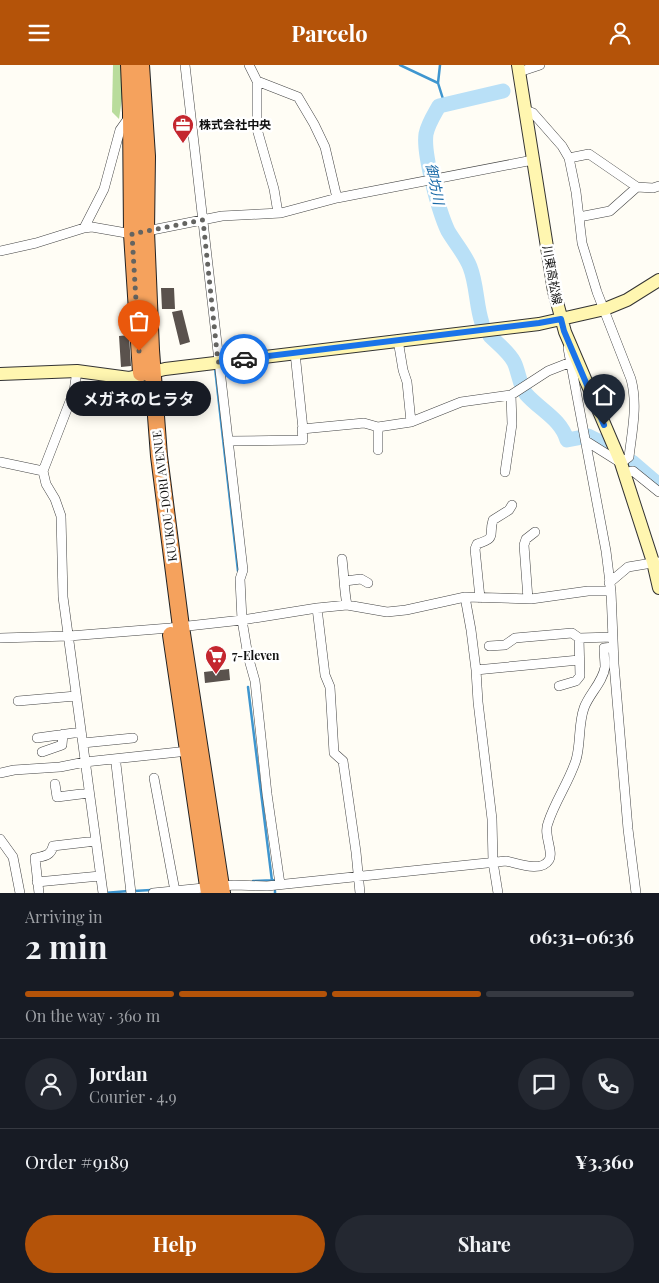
<!DOCTYPE html>
<meta charset="utf-8">
<style>
:root{--surface:#171b24;--page:#242831;--text:#f1f3f6;--muted:#9ea1a6;--line:#363941;--accent:#b45309}
body{margin:0;font-family:"Playfair Display","Noto Sans JP",serif;background:var(--page);color:var(--text);height:100vh;display:flex;flex-direction:column;font-size:19px;white-space:nowrap}
*{box-sizing:border-box;margin:0}
p{font-size:16px;color:var(--muted)}
.icon{flex:none;width:28px;height:28px;fill:none;stroke:currentColor;stroke-width:2;stroke-linecap:round;stroke-linejoin:round}
.map{position:relative;height:828px;overflow:hidden}
.drawer{display:flex;flex-direction:column;background:var(--surface);flex:1}
.drawer>*{flex:none}
.pin{position:absolute;display:grid;place-items:center;width:42px;height:42px;color:#fff;margin:-51px -21px;border-radius:50% 50% 50% 0;rotate:-45deg;box-shadow:0 0 5px #0007}
.pin .icon{rotate:45deg}
.courier{position:absolute;display:grid;place-items:center;width:50px;height:50px;margin:-25px;border:4px solid #1a73e8;border-radius:50%;background:#fff;color:#222;box-shadow:0 1px 6px #0007}
.bubble{position:absolute;height:35px;border-radius:18px;background:var(--surface);box-shadow:0 2px 12px #0003;font-size:16px;font-weight:700;line-height:35px;text-align:center}
.summary em{font-style:normal;font-weight:700}
.summary div{display:flex;flex-direction:column-reverse}
.summary{display:flex;align-items:center;justify-content:space-between;height:85px;padding:0 25px}
h1{font-size:32px;font-weight:700;line-height:38px}
.bar{display:grid;grid-template-columns:repeat(4,1fr);gap:8px 5px;align-content:center;height:60px;padding:0 25px}
.bar i{height:6px;border-radius:4px;background:var(--line)}
.bar .current{background:var(--accent)}
.bar p{grid-column:span 4}
.line{display:flex;align-items:center;gap:12px;padding:0 25px;border-top:1px solid var(--line)}
.line div{flex:1}
.round{display:grid;place-items:center;flex:none;width:52px;height:52px;border-radius:26px;background:var(--page)}
.action{display:flex;gap:10px;margin-top:auto;padding:10px 25px}
.action a{flex:1;height:58px;border-radius:30px;background:var(--accent);color:#fff;font-size:20px;font-weight:700;line-height:58px;text-align:center}
.action a+a{background:var(--page);color:var(--text)}
header{display:flex;justify-content:space-between;align-items:center;height:65px;padding:0 25px;background:var(--accent);color:#fff;font-size:22px;font-weight:700}
.map>svg:first-child{display:block}
</style>
<header><svg class="icon" aria-label="menu" viewBox="0 0 24 24"><path d="M4 6h16M4 12h16M4 18h16"/></svg>Parcelo<svg class="icon" aria-label="person" viewBox="0 0 24 24"><circle cx="12" cy="8" r="4"/><path d="M4 21q1-7 8-7t8 7"/></svg></header>
<div class="map">
<svg width="659" height="828" viewBox="0 0 659 828">
<rect width="100%" height="100%" fill="#fffdf5"/>
<path fill="#b9dc9c" d="M113,0H125L126,6L119,54L112,47Z"/>
<g fill="none" stroke-linecap="round" stroke-linejoin="round">
<path stroke="#3f96cf" stroke-width="2.5" d="M400,0L438,18L443,34V40
M438,18L440,0
M215,303L238,506
M248,622L272,816
M253,816L278,815
M134,826L151,825
M275,826V828
M104,828L129,826"/>
<path stroke="#b9e0f7" stroke-width="15" d="M482,258C476,240 477,220 470,202C465,189 455,178 448,166C439,147 423,89 426,69C428,59 434,50 439,41L503,26
M490,271C498,279 509,287 514,297C519,307 519,319 526,329C540,345 561,354 567,375L583,372
M588,371L602,378
M632,397L659,420"/>
</g>
<path fill="#5a524d" d="M161,223H174L175,244H162Z
M182,245L190,277L180,280L172,247Z
M129,270L131,301L121,302L119,271Z
M229,604L230,615L205,618L204,607Z"/>
<g fill="none" stroke-linecap="round" stroke-linejoin="round">
<g stroke="#444" stroke-width="10">
<path id="street" d="M185,0L243,505L240,514L242,555L248,591L255,616L267,729L280,819
M249,0L257,16L298,32L314,59L325,82L337,133
M519,7L540,0
M257,16V64L274,124L278,148
M525,45L533,48L562,81L569,93L576,127L582,178L597,227L631,314C638,340 632,366 629,392L621,398L586,376
M569,93L589,89L637,122L653,123L659,121
M579,152L610,146L637,122
M84,163L104,124L120,65L130,51
M0,186L36,178L84,163L92,162L132,169L222,151L281,148L337,133L533,95
M398,275L403,305L407,317L411,357
M568,283L606,486L611,526L614,599L628,764L636,828
M295,288L303,364
M77,306L74,326L43,406L46,419L55,434L61,451L63,532L103,828
M228,376L303,375L302,364L364,358L378,362L411,357L461,337L511,330L548,306L571,297
M378,385V362
M0,397L43,406
M505,407L512,359L511,330
M624,408L633,406L659,427
M342,494C344,509 344,525 347,540
M345,516L361,514L368,518
M609,518L628,502L658,497
M465,532L471,565L476,605L478,637L492,754L493,797L498,828
M480,533L475,484L477,479C498,472 488,471 493,455L509,445L512,440
M528,534L524,480L526,474L535,467
M317,543L325,610L330,622L334,688L343,696L356,787L360,828
M0,573L69,571L170,563L242,555L317,543L347,540L387,547L406,545L465,532L531,534L588,526H611
M489,581L505,580L515,573L572,568L579,573L613,572
M476,605L579,595
M559,621L576,616L580,611L579,573
M18,636L76,631
M37,673L81,667
M83,678L133,673
M42,687L62,680L63,669
M116,699L131,828
M0,708L14,705L60,702L85,697L188,686
M154,713L175,826
M55,719L57,732L89,728
M0,774L13,792L20,828
M37,817L100,811
M39,828L35,793C44,791 51,791 53,781L96,776
M153,828L234,820L267,821L506,796C517,798 541,808 549,795C554,787 543,769 548,758C555,736 569,717 576,695C581,678 578,660 584,643C589,629 603,617 605,602C605,596 604,589 604,583L613,582"/>
</g>
<g stroke="#333" stroke-width="14">
<path id="secondary" d="M518,0L554,226L565,267L621,398L653,497L659,523
M0,309L77,306L129,313L165,304L539,259L605,244L627,235L659,215"/>
</g>
<g stroke="#222" stroke-width="18">
<path id="highway" d="M129,0L131,48L132,169L141,308
M141,0L147,91L146,166L151,285L159,391L181,562L222,828
M171,570L209,828"/>
</g>
<use href="#street" stroke="#fff" stroke-width="9"/>
<use href="#secondary" stroke="#fff6b0" stroke-width="12"/>
<use href="#highway" stroke="#f5a25d" stroke-width="16"/>
</g>
<g fill="none" stroke-linecap="round" stroke-linejoin="round">
<path stroke="#646461" stroke-width="5" stroke-dasharray="0 9" d="M139,286L132,169L203,155L218,297L244,294"/>
<path stroke="#1a73e8" stroke-width="6" d="M244,294L539,258L561,254L564,266L604,360"/>
</g>
<defs>
<g id="office-pin" transform="scale(1.125)"><path d="M0 17L-7.5 6A9.5 9.5 0 1 1 7.5 6Z" fill="#c4262e" stroke="#fff"/><path d="M-6-3h4V-5.5h4V-3h4V5H-6ZM-1-4.5V-3h2v-1.5ZM-6 0V1H6V0Z" fill="#fff"/></g>
<g id="supermarket-pin" transform="scale(1.125)"><path d="M0 17L-7.5 6A9.5 9.5 0 1 1 7.5 6Z" fill="#c4262e" stroke="#fff"/><path d="M-6-5.5h2.5l.6 2H6L4.5 2H-2.5L-4.4-4H-6ZM-1.5 3.2a1.3 1.3 0 1 0 .1 0ZM3 3.2a1.3 1.3 0 1 0 .1 0Z" fill="#fff"/></g>
</defs>
<g fill-rule="evenodd">
<use href="#office-pin" x="183" y="60"/>
<use href="#supermarket-pin" x="216" y="591"/>
</g>
<g text-anchor="middle" stroke-width="5" stroke-linejoin="round" paint-order="stroke">
<g font-size="12" font-weight="bold" fill="#111" stroke="#fff" text-anchor="start">
<text x="199" y="64">株式会社中央</text>
<text x="232" y="595">7-Eleven</text>
</g>
<g font-size="12" fill="#111" stroke="#fff">
<text transform="translate(552 210) rotate(80)" y="4">川東高松線</text>
<text transform="translate(165 431) rotate(-97)" y="4">KUUKOU-DORI AVENUE</text>
</g>
<g font-size="14" font-style="italic" fill="#1768a6" stroke="#fff">
<text transform="translate(435 119) rotate(79)" y="5">御坊川</text>
</g>
</g>
</svg>
<div class="pin" style="left:139px;top:286px;background:#ea580c"><svg class="icon" aria-label="bag" viewBox="0 0 24 24"><path d="M5 8h14l-1 12H6zM9 8a3 3 0 0 1 6 0"/></svg></div>
<div class="pin" style="left:604px;top:360px;background:#1f2937"><svg class="icon" aria-label="home" viewBox="0 0 24 24"><path d="M3 11l9-7 9 7M6 9v11h12V9"/></svg></div>
<div class="courier" style="left:244px;top:294px"><svg class="icon" aria-label="car" viewBox="0 0 24 24"><path d="M5 17H2v-5l4-1 3-4h7l3 4 3 1v5h-3M9 17h6M6 11h13"/><circle cx="7" cy="17" r="2"/><circle cx="17" cy="17" r="2"/></svg></div>
<div class="bubble" style="left:66px;top:316px;width:145px">メガネのヒラタ</div>
</div>
<section class="drawer">
<div class="summary"><div><h1>2 min</h1><p>Arriving in</p></div><em>06:31–06:36</em></div>
<div class="bar"><i class="current"></i><i class="current"></i><i class="current"></i><i></i><p>On the way · 360 m</p></div>
<div class="line" style="height:90px"><a class="round"><svg class="icon" aria-label="person" viewBox="0 0 24 24"><circle cx="12" cy="8" r="4"/><path d="M4 21q1-7 8-7t8 7"/></svg></a><div><b>Jordan</b><p>Courier · 4.9</p></div><a class="round"><svg class="icon" aria-label="chat" viewBox="0 0 24 24"><path d="M4 5h16v11H9l-5 4z"/></svg></a><a class="round"><svg class="icon" aria-label="phone" viewBox="0 0 24 24"><path d="M5 4h4l2 5-3 2q2 4 5 5l2-3 5 2v4C11 20 4 13 5 4z"/></svg></a></div>
<div class="line" style="height:65px"><div>Order #9189</div><b>¥3,360</b></div>
<div class="action"><a>Help</a><a>Share</a></div>
</section>
